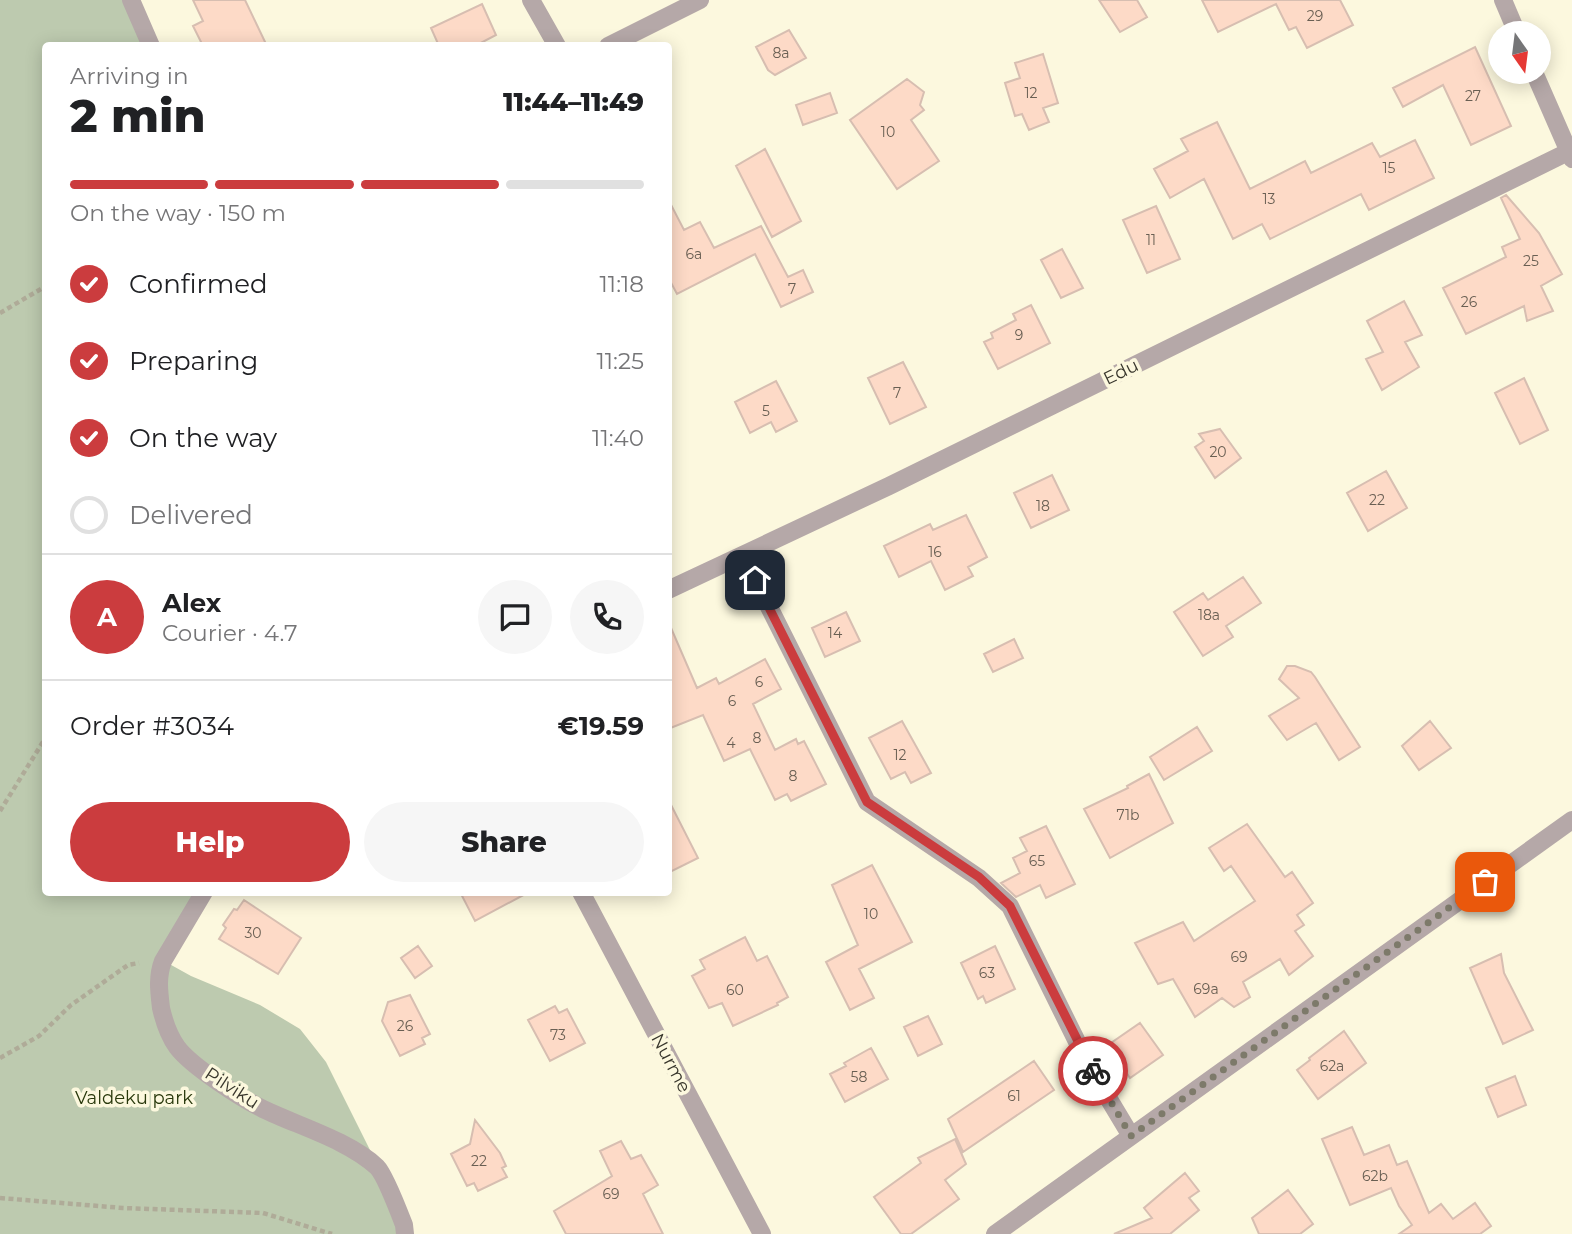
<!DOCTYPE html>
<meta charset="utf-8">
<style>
:root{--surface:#fff;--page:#f6f6f6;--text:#202124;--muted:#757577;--line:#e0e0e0;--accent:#cb3c3e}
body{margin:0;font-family:Montserrat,sans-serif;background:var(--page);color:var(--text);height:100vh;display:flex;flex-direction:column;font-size:26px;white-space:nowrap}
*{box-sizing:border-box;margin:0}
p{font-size:23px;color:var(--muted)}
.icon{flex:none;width:38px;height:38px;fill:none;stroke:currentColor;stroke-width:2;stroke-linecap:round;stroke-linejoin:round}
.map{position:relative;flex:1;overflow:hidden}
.details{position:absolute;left:42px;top:42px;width:630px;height:854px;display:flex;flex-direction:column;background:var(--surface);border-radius:7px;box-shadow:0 4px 18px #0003}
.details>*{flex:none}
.needle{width:46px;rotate:166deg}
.tools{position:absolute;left:1488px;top:21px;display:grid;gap:14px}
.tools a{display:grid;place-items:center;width:63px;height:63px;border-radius:50%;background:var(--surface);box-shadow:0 4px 18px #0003;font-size:35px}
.pin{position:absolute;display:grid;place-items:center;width:60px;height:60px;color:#fff;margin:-30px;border-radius:14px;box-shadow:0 4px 10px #0006}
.courier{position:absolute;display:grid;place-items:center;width:70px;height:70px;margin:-35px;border:5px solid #cb3c3e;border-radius:50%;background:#fff;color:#222;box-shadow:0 2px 9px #0007}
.head em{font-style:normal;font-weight:800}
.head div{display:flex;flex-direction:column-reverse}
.head{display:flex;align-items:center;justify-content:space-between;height:119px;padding:0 28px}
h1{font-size:46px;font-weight:800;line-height:52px}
.bar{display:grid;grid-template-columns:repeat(4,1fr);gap:10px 7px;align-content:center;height:84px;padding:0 28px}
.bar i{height:9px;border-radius:5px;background:var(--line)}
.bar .current{background:var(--accent)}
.bar p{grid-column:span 4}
.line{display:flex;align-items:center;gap:18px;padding:0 28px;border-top:2px solid var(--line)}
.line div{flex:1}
.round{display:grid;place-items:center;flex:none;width:74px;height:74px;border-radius:37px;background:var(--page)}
ol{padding:0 28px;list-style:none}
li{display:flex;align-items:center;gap:21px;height:77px}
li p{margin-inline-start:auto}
li .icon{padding:7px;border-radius:50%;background:var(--accent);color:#fff;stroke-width:4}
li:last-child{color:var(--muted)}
li i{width:38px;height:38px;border:4px solid var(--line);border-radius:50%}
.cta{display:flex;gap:14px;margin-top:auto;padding:14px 28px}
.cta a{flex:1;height:80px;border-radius:42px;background:var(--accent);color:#fff;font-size:28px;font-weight:800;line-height:80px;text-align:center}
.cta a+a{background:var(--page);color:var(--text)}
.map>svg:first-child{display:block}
</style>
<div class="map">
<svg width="1572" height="1234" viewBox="0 0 1572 1234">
<rect width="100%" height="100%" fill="#fcf8de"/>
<path fill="#bdcaaf" d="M0,0H131L151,45L46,46V892L204,893L164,961L191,976L260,1005L300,1029L326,1062L379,1168L405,1234H0Z"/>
<path fill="#fddac7" stroke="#d7beb1" stroke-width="2" d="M193,0H245L267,46H203L193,26L203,21Z
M1099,0H1137L1147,17L1120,32Z
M1202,0H1340L1353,25L1307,48L1296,27L1289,30L1276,4L1218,32Z
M482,4L496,35L475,46H439L431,28Z
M789,30L806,58L775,75L768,70L756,47Z
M1475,47L1511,126L1471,145L1443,85L1403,107L1393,88Z
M1043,54L1058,103L1043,108L1049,122L1029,130L1022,114L1015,116L1005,83L1020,78L1015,63Z
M907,79L924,92L920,105L924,110L911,120L939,161L897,189L850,120Z
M830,93L837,113L803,125L796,105Z
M1217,122L1250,189L1305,161L1311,173L1372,143L1380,157L1415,140L1434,178L1369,210L1361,194L1270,239L1262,224L1233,239L1204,179L1170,198L1154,169L1188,151L1181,139Z
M765,149L801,221L772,237L736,166Z
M1506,195L1539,233L1562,274L1541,286L1553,311L1527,321L1524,306L1466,334L1443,288L1506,257L1502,247L1520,239L1501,198Z
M668,199L684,230L700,222L714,248L761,226L788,277L803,270L813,292L781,307L755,254L677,294L668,277Z
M1156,206L1180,259L1147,273L1123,220Z
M1062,249L1083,288L1061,298L1041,260Z
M1404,301L1422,335L1405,342L1419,367L1382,390L1366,359L1383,352L1367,321Z
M1031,305L1050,343L998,369L984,342L993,338L991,333L1016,320L1013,314Z
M903,362L926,407L890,424L868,378Z
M1524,378L1548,430L1520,444L1495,393Z
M776,381L797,421L776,432L771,422L750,433L735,402Z
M1220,429L1241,458L1215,478L1195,447L1204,441L1199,434Z
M1386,471L1407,508L1368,531L1347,493Z
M1052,475L1069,510L1031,528L1014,493Z
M966,515L987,557L968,567L973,576L945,590L931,561L899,577L884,546L930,524L933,530Z
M1243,577L1261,603L1226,626L1233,637L1203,656L1174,612L1203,593L1208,600Z
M846,612L860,641L825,657L812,628Z
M668,621L697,688L716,678L719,684L765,659L781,689L753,704L775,750L796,739L798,744L804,741L826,784L791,801L787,794L775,800L750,749L724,761L703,715L668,729Z
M1014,639L1023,658L993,672L984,654Z
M1287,666H1295L1311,672L1315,677L1360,747L1339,760L1316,723L1287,740L1269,716L1299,698L1279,679Z
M902,721L931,773L911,783L905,772L891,779L869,738Z
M1430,721L1451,748L1419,770L1402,746Z
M1197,727L1212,751L1164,780L1150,757Z
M1149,774L1173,823L1110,858L1084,809L1128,788L1127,786Z
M668,799L698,858L668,873Z
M1247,824L1285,877L1292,872L1313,903L1297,915L1304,925L1295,931L1313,956L1289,975L1280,959L1243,982L1250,997L1234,1007L1222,998L1195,1017L1173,979L1158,984L1135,943L1183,922L1194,941L1255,901L1231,866L1224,871L1209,848Z
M1046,826L1075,884L1046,898L1040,885L1016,897L1001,883L1020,873L1013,858L1027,851L1020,838Z
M872,865L912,942L859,969L874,998L850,1010L826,962L858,945L832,885Z
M460,892H529L475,921Z
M244,900L301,938L278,974L219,939L226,928L223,925L234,909L237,910Z
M745,937L757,961L767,956L788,997L777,1003L778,1005L733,1026L722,1003L709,1008L692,976L705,969L700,960Z
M418,946L432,966L415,978L401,958Z
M995,946L1015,989L986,1003L983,996L978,999L961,963Z
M1501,954L1504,973L1533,1030L1503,1044L1470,968Z
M410,995L430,1034L422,1038L425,1044L400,1056L382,1021L388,1002Z
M555,1006L559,1013L567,1009L585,1043L550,1061L528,1020Z
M928,1016L942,1044L918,1056L904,1027Z
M1140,1023L1163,1055L1130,1078L1108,1045Z
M1344,1031L1366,1063L1318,1099L1297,1070L1310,1060L1309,1058Z
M871,1048L888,1079L845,1102L830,1074L846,1066L844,1063Z
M1034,1061L1054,1090L963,1152L948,1119Z
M1515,1076L1526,1105L1498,1117L1486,1088Z
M475,1120L500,1153L506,1166L502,1168L507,1177L478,1191L474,1183L467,1186L451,1154L470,1144Z
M1352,1127L1364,1155L1389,1145L1397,1165L1407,1161L1429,1213L1441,1204L1453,1219L1475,1203L1491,1226L1480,1234H1399L1412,1225L1399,1206L1391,1188L1350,1205L1322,1139Z
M955,1139L966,1164L945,1180L959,1199L911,1234H901L874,1197L921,1163L918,1158Z
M621,1141L631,1159L641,1155L658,1185L643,1194L663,1234H566L554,1211L612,1176L600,1151Z
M1185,1173L1199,1191L1189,1198L1199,1210L1170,1234H1114L1152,1218L1144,1208Z
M1288,1190L1313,1224L1300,1234H1259L1252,1218Z"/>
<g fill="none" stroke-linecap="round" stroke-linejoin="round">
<path stroke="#afab98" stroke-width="4.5" stroke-dasharray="5 3.5" stroke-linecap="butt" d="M0,313L46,286
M0,811L46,737
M0,1058L39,1036L71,1005L128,965L139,963
M0,1198L123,1208L263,1213L332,1234"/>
<path stroke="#b5a8a8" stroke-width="18" d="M131,0L151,46
M531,0L557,46
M1503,0L1517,33
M608,46L700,0
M1534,72L1572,159
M743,555L867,802L979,878L1010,906L1089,1066L1131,1136
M668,590L889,486L1572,150
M204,892L163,961C157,977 159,991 161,1008C164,1021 169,1036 177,1047C191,1066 242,1099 263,1109C298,1126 348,1140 377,1167C385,1175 399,1212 404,1225L405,1234
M581,892L762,1234
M995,1234L1572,820"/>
</g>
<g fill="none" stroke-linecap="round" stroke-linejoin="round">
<path stroke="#7d7a6a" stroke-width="7" stroke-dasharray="0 12.6" d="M1093,1071L1131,1136L1485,882"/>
<path stroke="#cb3c3e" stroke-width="9" d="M755,580L867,802L979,877L1010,906L1093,1071"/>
</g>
<g text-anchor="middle" stroke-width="7" stroke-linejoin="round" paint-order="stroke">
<g font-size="14" fill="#695f53">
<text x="1315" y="21">29</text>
<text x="781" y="58">8a</text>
<text x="1031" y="98">12</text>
<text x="1473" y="101">27</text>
<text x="888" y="137">10</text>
<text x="1389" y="173">15</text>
<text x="1269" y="204">13</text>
<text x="1151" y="245">11</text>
<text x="694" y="259">6a</text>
<text x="1531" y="266">25</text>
<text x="792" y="294">7</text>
<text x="1469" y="307">26</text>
<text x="1019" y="340">9</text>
<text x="897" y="398">7</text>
<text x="766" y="416">5</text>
<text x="1218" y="457">20</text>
<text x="1377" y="505">22</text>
<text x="1043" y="511">18</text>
<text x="935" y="557">16</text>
<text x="1209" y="620">18a</text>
<text x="835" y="638">14</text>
<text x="759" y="687">6</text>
<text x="732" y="706">6</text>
<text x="757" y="743">8</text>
<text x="731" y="748">4</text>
<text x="900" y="760">12</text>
<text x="793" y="781">8</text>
<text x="1128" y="820">71b</text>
<text x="1037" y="866">65</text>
<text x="871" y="919">10</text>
<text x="253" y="938">30</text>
<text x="1239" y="962">69</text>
<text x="987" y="978">63</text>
<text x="1206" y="994">69a</text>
<text x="735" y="995">60</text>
<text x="405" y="1031">26</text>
<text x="558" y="1040">73</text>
<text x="1332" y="1071">62a</text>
<text x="859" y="1082">58</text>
<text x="1014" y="1101">61</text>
<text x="479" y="1166">22</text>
<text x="1375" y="1181">62b</text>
<text x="611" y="1199">69</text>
</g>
<g font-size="18" fill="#38362c" stroke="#fcf8de">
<text transform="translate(1121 372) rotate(-26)" y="6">Edu</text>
<text transform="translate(671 1063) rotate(62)" y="6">Nurme</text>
<text transform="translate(232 1088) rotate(33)" y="6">Pilviku</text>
</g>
<g font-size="18" fill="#28380b" stroke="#fcf8de">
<text x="134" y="1104">Valdeku park</text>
</g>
</g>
</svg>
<div class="tools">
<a><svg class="needle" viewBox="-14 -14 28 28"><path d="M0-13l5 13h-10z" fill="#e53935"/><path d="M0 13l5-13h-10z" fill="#757577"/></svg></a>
</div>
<div class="pin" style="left:1485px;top:882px;background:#ea580c"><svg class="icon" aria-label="bag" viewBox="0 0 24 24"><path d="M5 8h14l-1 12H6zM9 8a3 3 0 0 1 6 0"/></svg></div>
<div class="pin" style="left:755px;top:580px;background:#1f2937"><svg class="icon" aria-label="home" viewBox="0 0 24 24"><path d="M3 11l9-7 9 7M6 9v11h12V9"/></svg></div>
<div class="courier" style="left:1093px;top:1071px"><svg class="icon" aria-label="bike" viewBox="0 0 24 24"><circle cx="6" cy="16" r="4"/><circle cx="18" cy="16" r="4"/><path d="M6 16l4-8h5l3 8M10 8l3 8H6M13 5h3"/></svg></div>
<section class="details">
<div class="head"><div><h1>2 min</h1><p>Arriving in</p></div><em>11:44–11:49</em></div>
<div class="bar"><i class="current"></i><i class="current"></i><i class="current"></i><i></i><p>On the way · 150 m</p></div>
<ol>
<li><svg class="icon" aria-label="check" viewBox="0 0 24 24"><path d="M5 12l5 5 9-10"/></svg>Confirmed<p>11:18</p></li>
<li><svg class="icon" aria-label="check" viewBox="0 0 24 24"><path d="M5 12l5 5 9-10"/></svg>Preparing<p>11:25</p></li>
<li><svg class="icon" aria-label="check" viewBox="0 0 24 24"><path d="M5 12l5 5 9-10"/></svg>On the way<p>11:40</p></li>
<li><i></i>Delivered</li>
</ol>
<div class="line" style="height:126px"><b class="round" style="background:var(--accent);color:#fff">A</b><div><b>Alex</b><p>Courier · 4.7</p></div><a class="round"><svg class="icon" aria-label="chat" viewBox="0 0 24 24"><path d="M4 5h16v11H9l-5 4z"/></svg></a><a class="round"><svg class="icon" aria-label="phone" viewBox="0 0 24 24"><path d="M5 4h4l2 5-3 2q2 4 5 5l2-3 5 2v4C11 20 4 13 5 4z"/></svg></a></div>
<div class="line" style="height:91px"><div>Order #3034</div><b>€19.59</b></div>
<div class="cta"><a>Help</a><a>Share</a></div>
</section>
</div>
